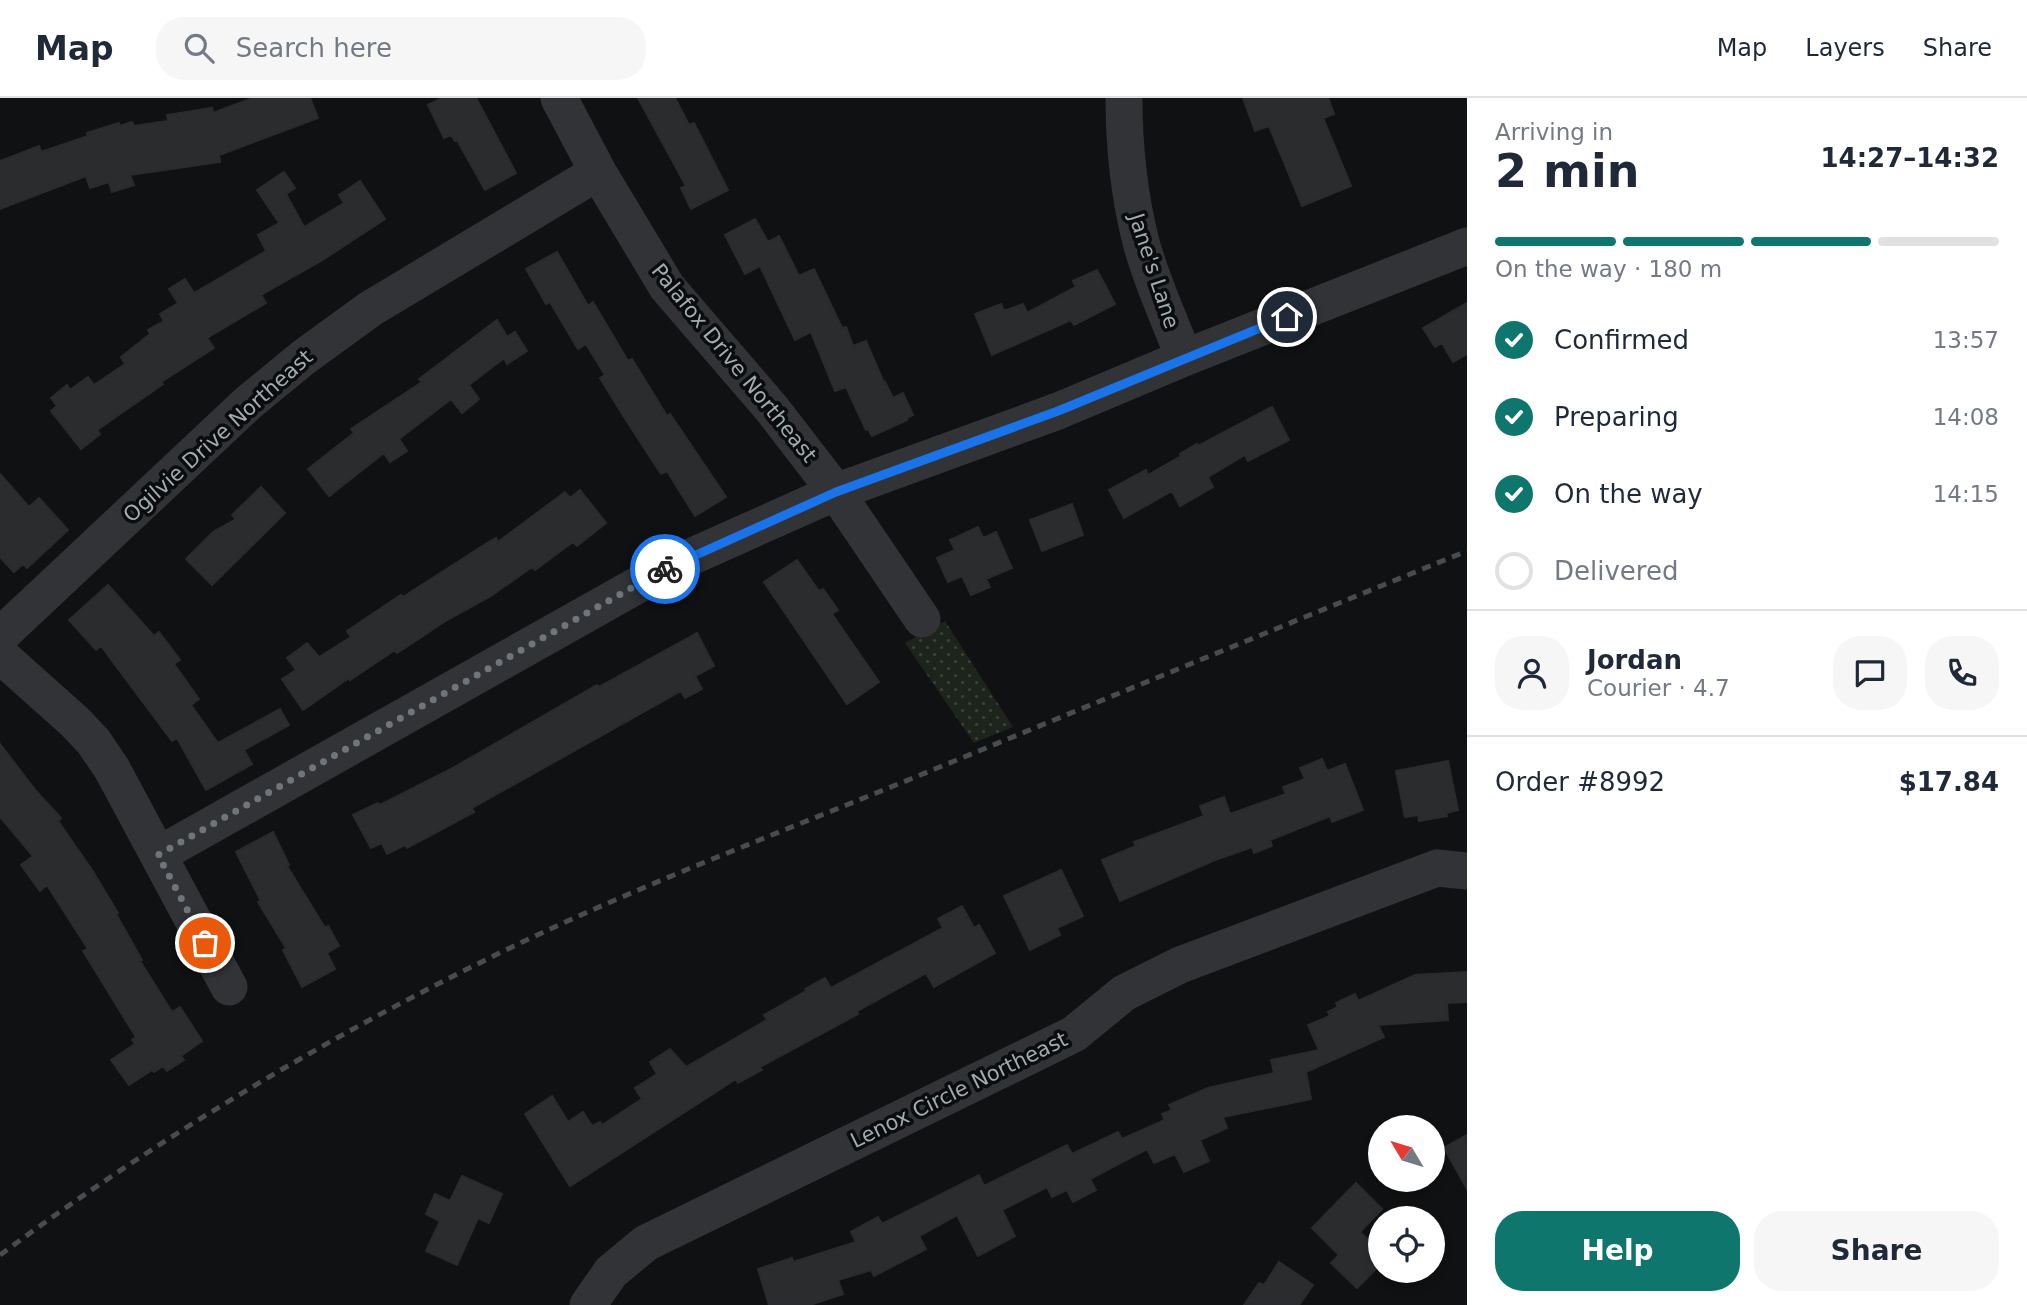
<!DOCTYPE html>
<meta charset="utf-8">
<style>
:root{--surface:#fff;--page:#f6f6f7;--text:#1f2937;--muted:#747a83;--line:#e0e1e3;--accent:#0f766e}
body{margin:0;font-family:"DejaVu Sans",sans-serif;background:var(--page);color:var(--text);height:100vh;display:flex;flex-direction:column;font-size:26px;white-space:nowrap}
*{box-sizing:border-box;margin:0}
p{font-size:23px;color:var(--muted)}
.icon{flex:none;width:38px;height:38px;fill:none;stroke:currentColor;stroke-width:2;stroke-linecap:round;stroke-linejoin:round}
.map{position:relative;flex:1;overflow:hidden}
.details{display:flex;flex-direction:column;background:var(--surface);width:560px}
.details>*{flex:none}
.needle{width:46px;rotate:308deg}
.tools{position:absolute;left:1368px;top:1017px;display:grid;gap:14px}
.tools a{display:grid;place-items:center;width:77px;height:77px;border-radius:50%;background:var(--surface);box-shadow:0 4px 10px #0003;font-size:35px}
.pin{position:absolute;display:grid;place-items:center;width:60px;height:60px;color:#fff;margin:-30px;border:4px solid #fff;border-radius:50%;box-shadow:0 2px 7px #0007}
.courier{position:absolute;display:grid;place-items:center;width:70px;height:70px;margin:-35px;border:5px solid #1a73e8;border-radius:50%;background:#fff;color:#222;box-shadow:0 2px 9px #0007}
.overview em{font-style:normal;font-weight:700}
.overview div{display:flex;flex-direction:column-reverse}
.overview{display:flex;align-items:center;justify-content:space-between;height:119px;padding:0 28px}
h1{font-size:46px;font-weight:700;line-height:52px}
.bar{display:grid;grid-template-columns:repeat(4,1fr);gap:10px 7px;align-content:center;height:84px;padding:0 28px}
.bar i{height:9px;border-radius:5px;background:var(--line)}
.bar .on{background:var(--accent)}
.bar p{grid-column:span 4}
.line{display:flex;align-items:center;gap:18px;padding:0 28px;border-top:2px solid var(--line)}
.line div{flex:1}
.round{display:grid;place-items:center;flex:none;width:74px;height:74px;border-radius:28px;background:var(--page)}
ol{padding:0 28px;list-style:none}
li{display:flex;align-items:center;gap:21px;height:77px}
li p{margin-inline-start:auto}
li .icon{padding:7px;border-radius:50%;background:var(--accent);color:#fff;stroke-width:4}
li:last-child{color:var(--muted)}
li i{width:38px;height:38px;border:4px solid var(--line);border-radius:50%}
.primary-button{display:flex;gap:14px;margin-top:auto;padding:14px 28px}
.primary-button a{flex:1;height:80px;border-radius:28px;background:var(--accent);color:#fff;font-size:28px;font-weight:700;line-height:80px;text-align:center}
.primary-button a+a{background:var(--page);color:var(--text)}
header{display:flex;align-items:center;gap:42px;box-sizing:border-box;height:98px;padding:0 35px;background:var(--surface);border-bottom:2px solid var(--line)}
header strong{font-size:33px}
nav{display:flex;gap:38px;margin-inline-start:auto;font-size:24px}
.search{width:490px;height:63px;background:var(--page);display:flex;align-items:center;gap:18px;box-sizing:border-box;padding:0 24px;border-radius:28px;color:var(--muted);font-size:26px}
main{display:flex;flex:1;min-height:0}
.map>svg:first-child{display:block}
</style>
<header>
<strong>Map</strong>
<div class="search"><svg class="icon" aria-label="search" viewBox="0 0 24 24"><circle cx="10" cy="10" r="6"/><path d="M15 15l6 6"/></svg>Search here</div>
<nav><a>Map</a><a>Layers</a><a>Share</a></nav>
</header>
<main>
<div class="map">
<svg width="1467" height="1207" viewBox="0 0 1467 1207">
<defs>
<pattern id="park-dots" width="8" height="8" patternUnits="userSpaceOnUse" patternTransform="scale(1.75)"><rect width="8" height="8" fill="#1d241c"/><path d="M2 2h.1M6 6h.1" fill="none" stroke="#3b413b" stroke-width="1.8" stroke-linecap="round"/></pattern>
</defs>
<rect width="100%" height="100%" fill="#101112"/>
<path fill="url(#park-dots)" d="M945,523L1013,629L974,645L905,545Z"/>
<path fill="#2b2c2e" stroke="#2a2b2e" stroke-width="2" d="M253,0H310L318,20L219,57L220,64L130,77L134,87L112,94L109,84L90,90L86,78L0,111V63L39,48L41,54L88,38L87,35L119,25L120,28L132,24L134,28L168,23L167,17L212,10L213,15Z
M442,0H476L516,75L485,92L457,42L455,43L451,37L444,40L428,7Z
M638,0H675L689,27L694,25L728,92L691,111L681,90L686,88Z
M1243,0H1328L1334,16L1323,20L1351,88L1302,108L1269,28L1255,33Z
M284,74L295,90L286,96L304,129L344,105L339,97L360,83L385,121L321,163L261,197L266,205L207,240L214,250L161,284L163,286L97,332L100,336L81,351L51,313L57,308L51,300L67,287L70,292L88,279L94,287L125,266L121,259L150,236L148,232L164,223L160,216L178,205L169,191L185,181L194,195L266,153L258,137L279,125L257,92Z
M755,121L768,144L779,138L799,178L814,171L842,230L846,229L853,248L866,243L884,285L885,284L893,300L903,295L913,317L907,320V322L872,338L868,331L866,332L846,289L835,293L811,234L795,242L760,168L745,176L725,137Z
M557,154L588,208L593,204L628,263L632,261L667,318L670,316L726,399L695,418L667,373L661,376L624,319L600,280L605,277L586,246L578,251L550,204L546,206L526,171Z
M1097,172L1115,206L1074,227L1071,222L992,257L975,216L1001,206L1004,213L1023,206L1027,215L1076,189L1073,183Z
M1467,205V256L1453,264L1442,245L1435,249L1423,230Z
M497,222L507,239L515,234L527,253L507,266L504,260L469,287L479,301L462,315L451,301L399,341L407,353L390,364L384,355L329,398L308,371L354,335L351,331L422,284L419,281Z
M1272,309L1289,342L1248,363L1245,357L1208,379L1213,389L1180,408L1172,393L1124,420L1109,392L1146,372L1148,377L1181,358L1180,356L1197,346L1198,348Z
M0,376L29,409L39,400L68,432L27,470L23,466L14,474L0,459Z
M261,389L285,415L212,487L186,461L213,434L236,421L232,417Z
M580,392L606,425L577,448L573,444L535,472L532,469L491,498L447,522L397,555L395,552L350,582L349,580L303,612L282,581L296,572L287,560L307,545L319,559L351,539L347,533L399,498L401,497L403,499L487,445L496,440L498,444L565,394L570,400Z
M1072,406L1083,437L1042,453L1030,422Z
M978,429L983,440L996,434L1012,470L986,481L990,489L971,497L962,478L948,484L937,460L955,452L950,442Z
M797,462L819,493L823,491L838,512L832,516L879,584L847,606L764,484Z
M108,487L154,538L159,534L180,562L174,566L199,601L191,607L218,645L280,611L289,627L244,652L252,666L206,692L177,640L172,643L101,548L96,552L69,522Z
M697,535L714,568L695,578L702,591L685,600L681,593L472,710L474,714L407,750L405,747L387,756L382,745L371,750L353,717L378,705L380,707L451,671L597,587L599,589Z
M0,646L36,693L61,720L58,723L92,772L118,815L116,816L142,862L140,863L172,914L180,909L202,943L181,958L184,962L167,973L163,968L154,974L152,972L129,987L111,962L135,946L132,942L136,939L83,853L88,851L47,787L40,793L21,767L33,758L0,719Z
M1322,661L1327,673L1345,666L1363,712L1332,724L1330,718L1270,742L1272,748L1254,755L1252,749L1215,762L1120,803L1102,762L1136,748L1134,744L1204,718L1200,708L1224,699L1230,716L1286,696L1283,689L1305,681L1300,670Z
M1448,663L1458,712L1446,715L1447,718L1419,723L1418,717L1405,719L1396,673Z
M273,734L289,767L287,768L325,830L328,828L339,848L327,855L335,871L302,889L283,852L286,850L258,804L261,803L236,754Z
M1061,772L1083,818L1057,830L1060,837L1030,852L1004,798Z
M962,808L974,830L979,827L995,855L934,889L926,875L857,913L858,916L760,969L762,972L738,985L736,981L570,1088L525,1016L552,998L568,1024L583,1014L592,1028L600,1024L602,1027L642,1001L635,990L657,976L650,964L670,951L686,969L767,922L764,917L806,893L805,891L825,880L831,890L943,830L938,821Z
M1467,874V904L1447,905L1448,922L1378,927L1384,939L1306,974L1311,1001L1223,1019L1227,1030L1200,1042L1209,1063L1184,1074L1175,1056L1154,1065L1147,1051L1090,1081L1096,1092L1073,1104L1067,1092L1052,1099L1047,1089L1002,1112L1015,1138L978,1158L957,1117L919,1138L926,1151L874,1178L871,1172L838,1182L843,1196L810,1207H769L758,1171L792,1160L793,1164L856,1144L851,1134L863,1127L878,1119L882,1126L979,1077L984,1088L1067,1047L1072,1056L1118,1034L1122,1041L1165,1022L1162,1016L1172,1012L1169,1007L1208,990L1274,975L1271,962L1319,952L1308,927L1330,918L1328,914L1338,909L1336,905L1355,896L1358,903L1415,877Z
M1467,1037V1091L1444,1050Z
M462,1078L502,1096L489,1125L478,1120L457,1167L426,1153L440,1123L426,1116L435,1096L450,1103Z
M1356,1085L1382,1111L1360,1134L1381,1155V1166L1357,1190L1331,1165L1339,1157L1312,1130Z
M1279,1164L1313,1187L1299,1207H1244L1259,1185L1264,1187Z"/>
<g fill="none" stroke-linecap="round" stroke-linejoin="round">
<path stroke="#313337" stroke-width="37" d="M559,0L598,74L667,189L772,311L836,394L922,521
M1124,0C1124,49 1129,97 1141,144C1151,183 1170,222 1184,260
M0,538L248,305L304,259L370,211L598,74
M0,557L75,624L93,643L112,671L229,889
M158,757L675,466L836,394L1058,313L1184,260L1467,148
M588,1207L611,1174L646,1145L1074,936L1124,895L1180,867L1437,770L1467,773"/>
<path stroke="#484c50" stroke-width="5" stroke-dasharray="9 7" stroke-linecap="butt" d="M0,1157C161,1038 332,936 512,849C643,786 779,735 913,680C1098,604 1282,528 1467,453"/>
</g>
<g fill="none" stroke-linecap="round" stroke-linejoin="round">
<path stroke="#6e757b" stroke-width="7" stroke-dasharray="0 12.6" d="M205,845L158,757L665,471"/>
<path stroke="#1a73e8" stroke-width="9" d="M665,471L836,394L1058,313L1287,219"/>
</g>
<g text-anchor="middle" stroke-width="7" stroke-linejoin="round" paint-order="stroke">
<g font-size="21" fill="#a1abb3" stroke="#0b0c0d">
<text transform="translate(1154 173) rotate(72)" y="7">Jane's Lane</text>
<text transform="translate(734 265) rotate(51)" y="7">Palafox Drive Northeast</text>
<text transform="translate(218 338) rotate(-42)" y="7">Ogilvie Drive Northeast</text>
<text transform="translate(959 992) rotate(-26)" y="7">Lenox Circle Northeast</text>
</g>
</g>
</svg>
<div class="tools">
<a><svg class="needle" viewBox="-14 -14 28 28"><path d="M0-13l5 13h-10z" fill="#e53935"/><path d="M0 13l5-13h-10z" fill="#747a83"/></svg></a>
<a><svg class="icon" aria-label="locate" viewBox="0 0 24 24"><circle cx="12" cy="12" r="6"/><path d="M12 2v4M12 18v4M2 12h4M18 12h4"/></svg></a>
</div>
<div class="pin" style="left:205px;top:845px;background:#ea580c"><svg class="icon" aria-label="bag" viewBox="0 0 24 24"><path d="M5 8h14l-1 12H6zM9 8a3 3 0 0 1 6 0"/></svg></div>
<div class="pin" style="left:1287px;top:219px;background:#1f2937"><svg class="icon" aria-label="home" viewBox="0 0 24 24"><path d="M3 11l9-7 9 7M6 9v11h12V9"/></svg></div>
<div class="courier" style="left:665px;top:471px"><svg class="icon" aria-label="bike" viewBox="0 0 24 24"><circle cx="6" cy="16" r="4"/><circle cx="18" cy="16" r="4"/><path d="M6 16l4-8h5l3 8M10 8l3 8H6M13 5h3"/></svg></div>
</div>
<section class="details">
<div class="overview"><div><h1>2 min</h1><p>Arriving in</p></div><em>14:27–14:32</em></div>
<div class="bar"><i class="on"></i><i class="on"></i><i class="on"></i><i></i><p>On the way · 180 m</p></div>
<ol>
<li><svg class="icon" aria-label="check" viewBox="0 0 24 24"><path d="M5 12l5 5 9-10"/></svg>Confirmed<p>13:57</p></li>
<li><svg class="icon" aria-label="check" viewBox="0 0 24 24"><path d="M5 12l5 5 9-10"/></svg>Preparing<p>14:08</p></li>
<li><svg class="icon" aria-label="check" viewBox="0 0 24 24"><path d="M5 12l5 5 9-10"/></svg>On the way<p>14:15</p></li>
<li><i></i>Delivered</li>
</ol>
<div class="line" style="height:126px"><a class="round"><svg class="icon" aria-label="person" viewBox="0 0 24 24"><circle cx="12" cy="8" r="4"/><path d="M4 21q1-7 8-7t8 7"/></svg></a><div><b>Jordan</b><p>Courier · 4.7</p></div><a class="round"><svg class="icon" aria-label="chat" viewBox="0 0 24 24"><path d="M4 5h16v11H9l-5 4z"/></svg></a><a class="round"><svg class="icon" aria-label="phone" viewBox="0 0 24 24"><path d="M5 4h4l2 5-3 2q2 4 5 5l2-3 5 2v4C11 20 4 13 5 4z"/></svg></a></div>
<div class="line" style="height:91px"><div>Order #8992</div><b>$17.84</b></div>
<div class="primary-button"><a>Help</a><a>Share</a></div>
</section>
</main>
